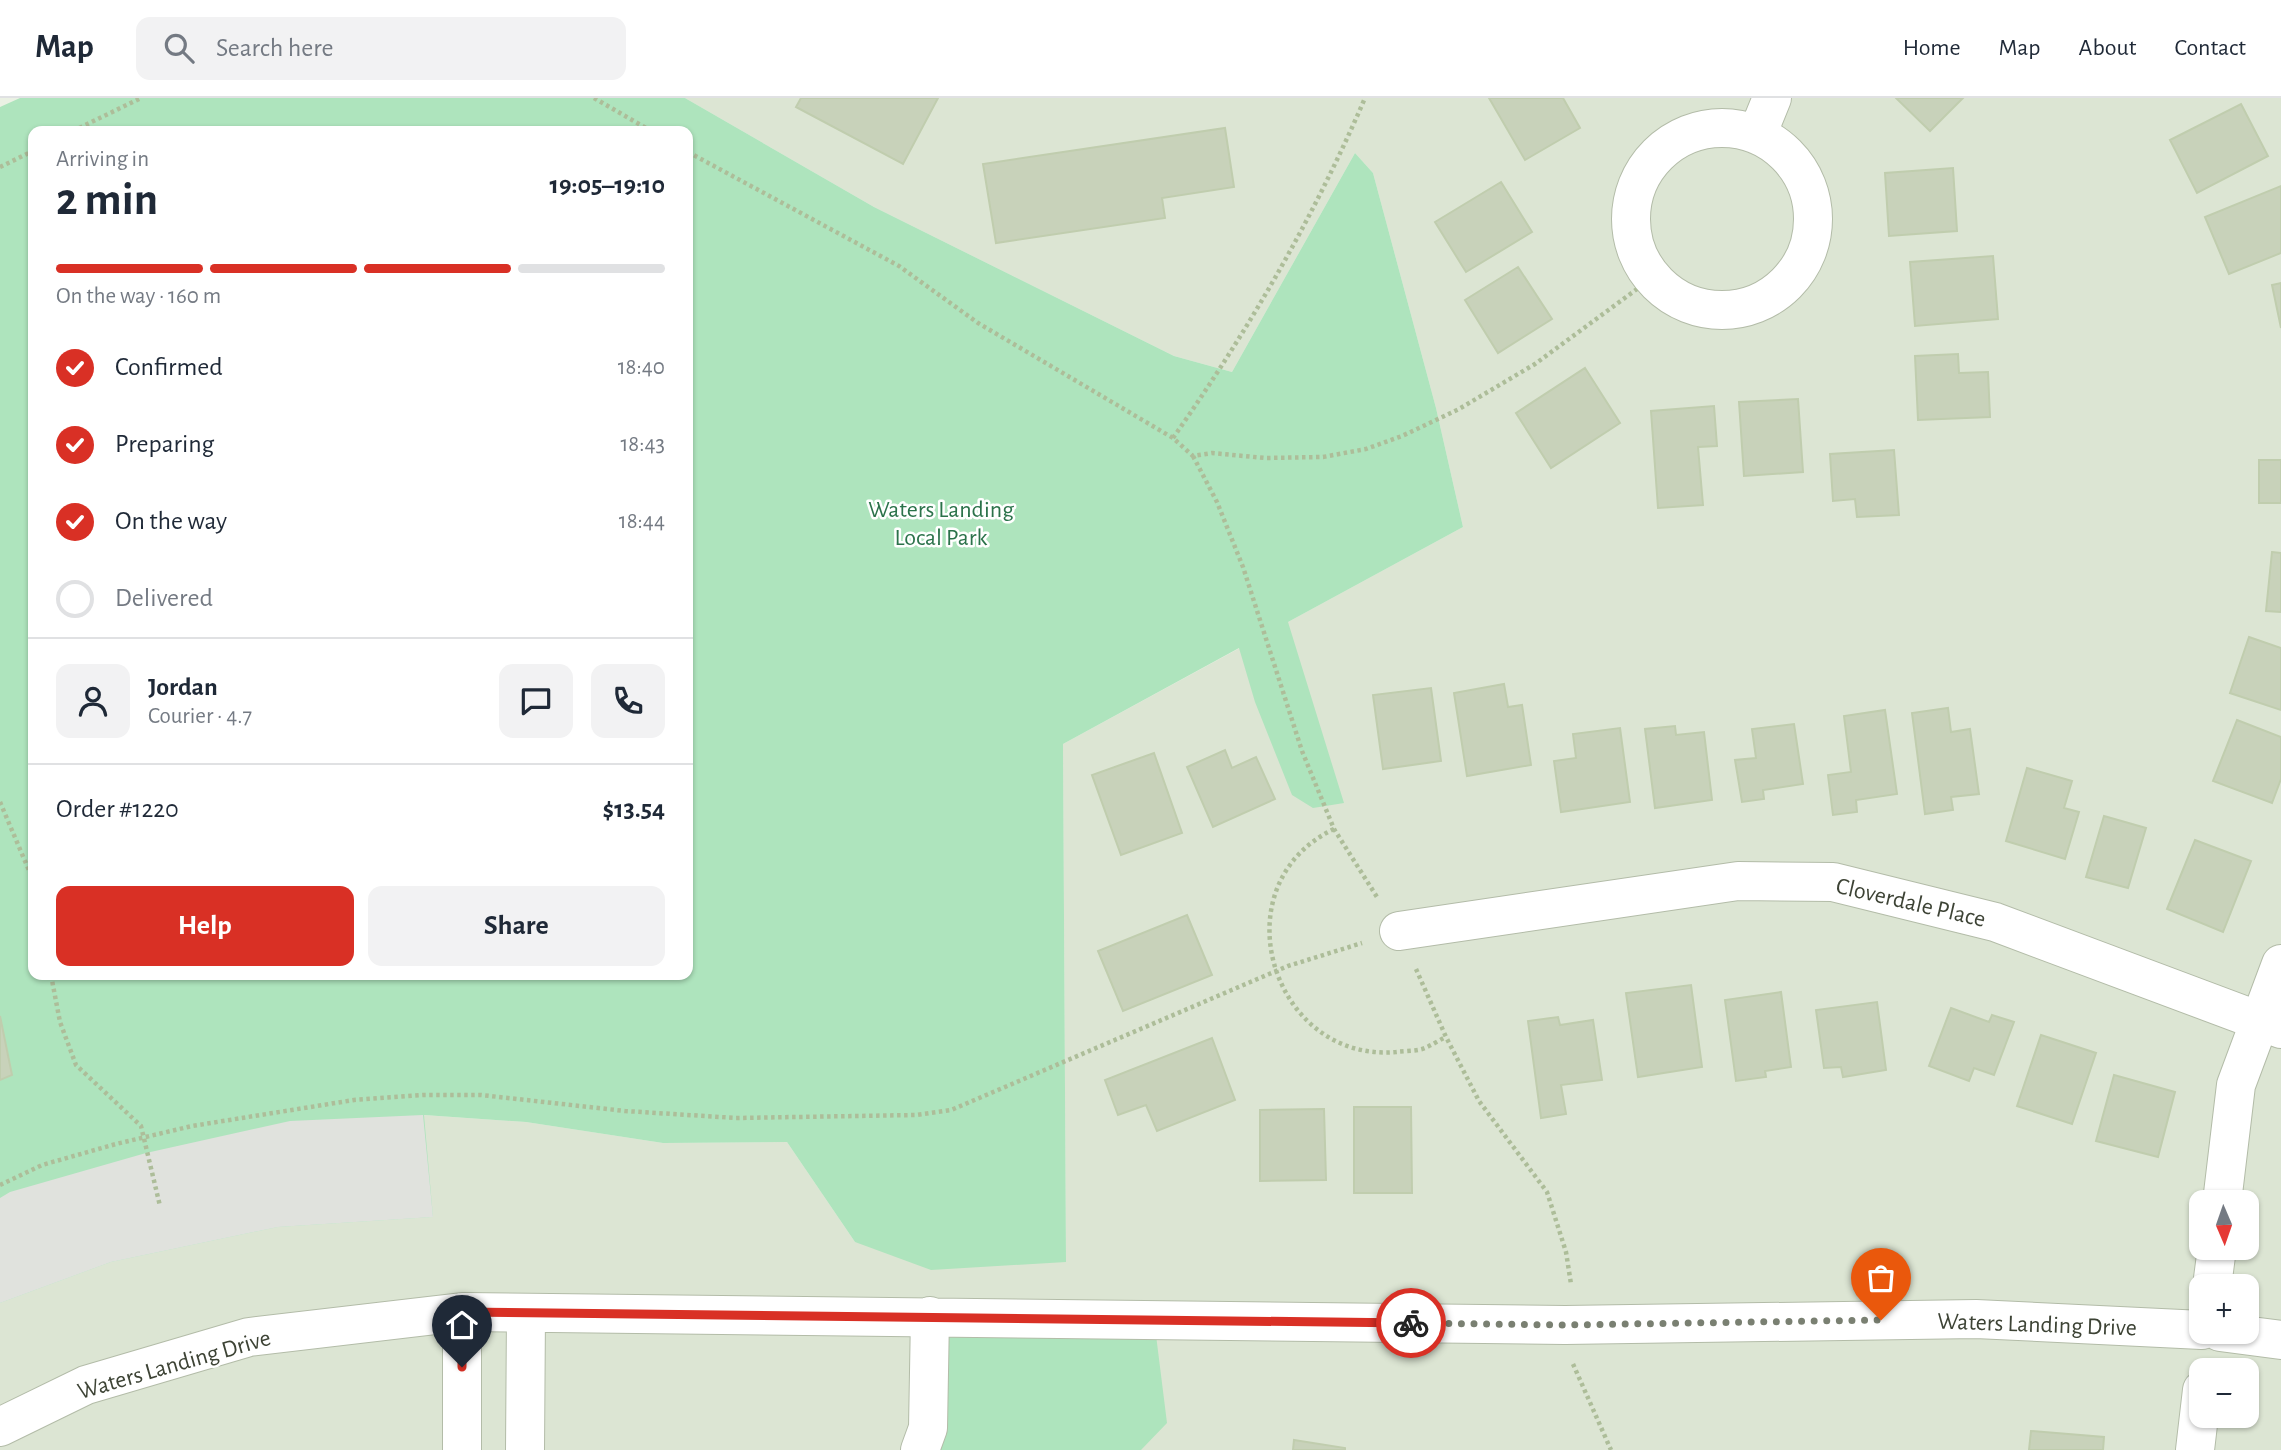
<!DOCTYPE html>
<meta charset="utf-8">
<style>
:root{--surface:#fff;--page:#f2f2f3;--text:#1f2937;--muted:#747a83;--line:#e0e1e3;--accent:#d93025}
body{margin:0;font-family:"Alegreya Sans",sans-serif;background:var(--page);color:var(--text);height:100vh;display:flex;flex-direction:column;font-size:26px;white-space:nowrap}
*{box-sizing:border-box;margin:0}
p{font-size:23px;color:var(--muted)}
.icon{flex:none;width:38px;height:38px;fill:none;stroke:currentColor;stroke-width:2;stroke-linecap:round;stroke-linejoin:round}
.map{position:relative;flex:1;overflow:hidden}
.drawer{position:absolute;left:28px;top:28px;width:665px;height:854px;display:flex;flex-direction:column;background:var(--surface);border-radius:14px;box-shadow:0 2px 5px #0004}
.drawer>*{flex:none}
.needle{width:46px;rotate:178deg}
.controls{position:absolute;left:2189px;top:1092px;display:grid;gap:14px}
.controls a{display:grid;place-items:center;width:70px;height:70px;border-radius:14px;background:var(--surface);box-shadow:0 2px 5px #0004;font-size:35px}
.pin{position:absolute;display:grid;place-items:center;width:60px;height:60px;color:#fff;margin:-72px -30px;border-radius:50% 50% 50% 0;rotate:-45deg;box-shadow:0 0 7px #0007}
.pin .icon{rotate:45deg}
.courier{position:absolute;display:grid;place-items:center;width:70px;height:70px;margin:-35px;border:5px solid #d93025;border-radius:50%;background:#fff;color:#222;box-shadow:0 2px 9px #0007}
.headline em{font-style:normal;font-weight:700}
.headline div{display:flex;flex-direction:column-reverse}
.headline{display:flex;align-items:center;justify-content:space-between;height:119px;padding:0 28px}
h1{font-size:46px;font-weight:700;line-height:52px}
.bar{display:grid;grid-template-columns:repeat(4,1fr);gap:10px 7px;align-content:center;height:84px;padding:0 28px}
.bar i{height:9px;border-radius:5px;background:var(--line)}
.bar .on{background:var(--accent)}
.bar p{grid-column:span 4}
.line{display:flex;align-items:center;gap:18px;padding:0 28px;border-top:2px solid var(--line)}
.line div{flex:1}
.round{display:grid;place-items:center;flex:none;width:74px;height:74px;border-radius:14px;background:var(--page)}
ol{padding:0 28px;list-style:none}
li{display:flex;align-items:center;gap:21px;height:77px}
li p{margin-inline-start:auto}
li .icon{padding:7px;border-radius:50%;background:var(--accent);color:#fff;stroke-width:4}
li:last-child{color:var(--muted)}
li i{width:38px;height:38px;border:4px solid var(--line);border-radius:50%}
.action{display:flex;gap:14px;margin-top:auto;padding:14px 28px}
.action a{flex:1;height:80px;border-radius:14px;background:var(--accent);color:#fff;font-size:28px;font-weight:700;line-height:80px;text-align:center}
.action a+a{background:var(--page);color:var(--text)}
header{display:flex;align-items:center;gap:42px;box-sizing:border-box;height:98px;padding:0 35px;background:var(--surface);border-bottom:2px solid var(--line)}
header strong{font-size:33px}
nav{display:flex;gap:38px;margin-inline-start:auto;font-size:24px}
.search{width:490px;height:63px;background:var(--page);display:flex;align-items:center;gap:18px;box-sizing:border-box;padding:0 24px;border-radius:14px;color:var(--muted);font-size:26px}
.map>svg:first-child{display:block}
</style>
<header>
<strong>Map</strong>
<div class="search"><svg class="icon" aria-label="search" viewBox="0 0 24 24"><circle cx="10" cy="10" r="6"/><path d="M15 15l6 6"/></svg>Search here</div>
<nav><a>Home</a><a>Map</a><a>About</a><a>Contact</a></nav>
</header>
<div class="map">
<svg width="2281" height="1352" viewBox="0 0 2281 1352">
<rect width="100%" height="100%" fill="#ebf1e4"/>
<path fill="#dce5d3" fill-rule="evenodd" d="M685,0H2281V1352H0V1205L111,1164L278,1129L433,1119L423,1017L526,1024L663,1045L787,1044L855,1144L1066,1164L1063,646L1463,429L1436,310L1373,75L1355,55L1232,274L1174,258L874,109ZM2202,1104H2247V1150H2202ZM2202,1188H2247V1234H2202ZM2202,1272H2247V1318H2202Z"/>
<path fill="#aee4bd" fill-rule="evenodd" d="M20,0H685L874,109L1174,258L1232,274L1355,55L1373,75L1436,310L1463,429L1288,524L1344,705L1313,710L1292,697L1255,604L1239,550L1063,646L1066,1164L931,1172L855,1144L787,1044L663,1045L526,1024L424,1017L433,1119L278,1129L111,1164L0,1205V9ZM33,33H688V877H33Z
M930,1218L1154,1221L1167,1325L1141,1352H920Z"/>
<path fill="#e0e2dd" d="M423,1017L433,1119L278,1129L111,1164L0,1205V1100L10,1094L146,1055L290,1023Z"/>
<path fill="#c8d2ba" stroke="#c0cdae" stroke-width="2" d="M801,0H938L903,66L796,9Z
M1489,0H1563L1580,30L1525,62Z
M1896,0H1963L1930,33Z
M2241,6L2268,58L2197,95L2170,42Z
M1225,30L1234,89L1162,100L1165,120L996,145L983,66Z
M1953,70L1957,133L1889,138L1885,75Z
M1501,84L1532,134L1466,174L1435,124Z
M2281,88V155L2229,176L2205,119Z
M1993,158L1998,221L1915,228L1910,164Z
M1518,169L1552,221L1498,255L1465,202Z
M2281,185V230L2272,187Z
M1958,256L1959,275L1988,274L1990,319L1918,322L1915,258Z
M1585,270L1620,325L1551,370L1516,315Z
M1798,301L1803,374L1744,378L1739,304Z
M1714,308L1717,348L1698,349L1703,407L1658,410L1651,313Z
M1894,352L1899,417L1857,419L1855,401L1833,403L1830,356Z
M2259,362H2281V405H2259Z
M2272,454L2281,455V514L2266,513Z
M2249,539L2281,550V612L2230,595Z
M1504,586L1508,609L1522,607L1531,667L1467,678L1454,595Z
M1431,590L1441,663L1383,671L1373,597Z
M1948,610L1951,634L1970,631L1979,696L1951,699L1953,712L1925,716L1912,615Z
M1885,612L1897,696L1856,702L1857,714L1833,717L1828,677L1851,674L1844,618Z
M2237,622L2281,639V681L2272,705L2213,683Z
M1794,626L1803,686L1763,692L1764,701L1742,704L1735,662L1756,660L1752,631Z
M1675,628L1676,637L1704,634L1712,702L1655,710L1645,631Z
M1620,630L1630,704L1561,714L1554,663L1576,660L1573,636Z
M1225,652L1232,670L1256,659L1275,701L1213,729L1187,669Z
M1154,655L1182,735L1121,757L1092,677Z
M2027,670L2072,683L2064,710L2079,714L2065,761L2006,743Z
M2104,718L2146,730L2128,790L2086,779Z
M2195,742L2251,763L2223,834L2167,811Z
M1187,817L1212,877L1123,913L1098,853Z
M1691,887L1702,969L1638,979L1626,895Z
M1781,894L1791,969L1765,973L1766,979L1736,983L1725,902Z
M1877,904L1886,972L1843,979L1841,969L1824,970L1816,912Z
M1951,910L1989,924L1992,917L2014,924L1994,977L1974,970L1969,983L1929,968Z
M0,918L12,977L0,982Z
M1558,919L1560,927L1593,922L1602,982L1561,987L1566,1016L1541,1020L1528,923Z
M2041,937L2096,955L2072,1026L2017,1008Z
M1212,940L1235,1002L1157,1033L1146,1007L1118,1017L1105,982Z
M2114,977L2175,994L2158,1059L2096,1043Z
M1354,1009H1411L1412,1095H1354Z
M1324,1011L1326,1082L1260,1083V1012Z
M2031,1333L2104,1339L2103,1352H2029Z
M1294,1342L1345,1350V1352H1293Z"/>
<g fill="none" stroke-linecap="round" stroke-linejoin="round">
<g stroke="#b3bca8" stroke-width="40">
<path id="minor" d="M1631 121a91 91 0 1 1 182 0a91 91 0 1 1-182 0Z
M1757,37L1772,0
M1399,833L1738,783L1833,784L1995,824L2281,931
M2222,1104L2236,987L2281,866
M2212,1188L2217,1150
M2220,1234L2281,1242
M0,1329L86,1287L249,1239L462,1214L1565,1227L1976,1221L2202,1232
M462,1352V1214
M525,1352L526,1215
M920,1352L928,1330L930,1218
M2195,1352L2202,1292"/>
</g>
<path stroke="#adbd99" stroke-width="4.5" stroke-dasharray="3.5 3.5" stroke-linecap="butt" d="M594,0L651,33
M73,33L141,0
M688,54L899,168L978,225L1173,340L1193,358L1212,355L1265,360L1323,359L1366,351L1402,338L1459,311L1535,266L1652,180
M0,69L33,53
M1173,340C1248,233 1313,121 1365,0
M1193,358L1217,404L1243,469L1302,653L1334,731L1377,799
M0,704L33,782
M1334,731C1217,787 1272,965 1396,954C1404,953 1415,953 1422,951C1431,948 1439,942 1446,939
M1416,871L1446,939L1479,1003L1547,1094L1566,1154L1571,1186
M51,877L60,924L76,967L141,1028L160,1108
M0,1087L42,1067L116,1046L192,1028L354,1002L423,997H481L625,1013L736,1020L916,1017L951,1012L1288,868L1362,845
M1573,1266L1611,1352"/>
<use href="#minor" stroke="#fff" stroke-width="38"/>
</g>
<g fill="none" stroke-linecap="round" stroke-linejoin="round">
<path stroke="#7a8072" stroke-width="7" stroke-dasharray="0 12.6" d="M1411,1225L1565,1227L1881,1222"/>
<path stroke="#d93025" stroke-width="9" d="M462,1269V1214L1411,1225"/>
</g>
<g text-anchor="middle" stroke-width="5" stroke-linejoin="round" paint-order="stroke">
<g font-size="24" fill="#2b724a" stroke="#fff">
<text x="941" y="419">Waters Landing<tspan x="941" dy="28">Local Park</tspan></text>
</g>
<g font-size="24" fill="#3d4335" stroke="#fff">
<text transform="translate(1911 804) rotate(13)" y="8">Cloverdale Place</text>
<text transform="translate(2037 1226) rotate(2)" y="8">Waters Landing Drive</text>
<text transform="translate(174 1266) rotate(-16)" y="8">Waters Landing Drive</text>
</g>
</g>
</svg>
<div class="controls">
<a><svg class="needle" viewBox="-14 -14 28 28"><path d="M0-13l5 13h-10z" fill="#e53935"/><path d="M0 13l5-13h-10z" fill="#747a83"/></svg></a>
<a>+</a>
<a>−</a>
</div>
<div class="pin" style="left:1881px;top:1222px;background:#ea580c"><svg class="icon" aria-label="bag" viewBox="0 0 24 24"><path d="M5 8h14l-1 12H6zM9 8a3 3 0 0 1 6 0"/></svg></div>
<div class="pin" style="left:462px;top:1269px;background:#1f2937"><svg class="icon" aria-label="home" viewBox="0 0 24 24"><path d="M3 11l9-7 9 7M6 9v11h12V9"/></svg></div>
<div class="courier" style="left:1411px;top:1225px"><svg class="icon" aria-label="bike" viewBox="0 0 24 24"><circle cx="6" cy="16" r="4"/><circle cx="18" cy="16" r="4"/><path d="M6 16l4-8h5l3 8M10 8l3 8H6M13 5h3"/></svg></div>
<section class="drawer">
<div class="headline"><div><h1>2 min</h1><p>Arriving in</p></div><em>19:05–19:10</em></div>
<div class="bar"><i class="on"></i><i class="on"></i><i class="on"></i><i></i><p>On the way · 160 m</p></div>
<ol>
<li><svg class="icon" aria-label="check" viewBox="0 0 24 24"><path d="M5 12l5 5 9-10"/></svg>Confirmed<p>18:40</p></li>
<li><svg class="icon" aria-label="check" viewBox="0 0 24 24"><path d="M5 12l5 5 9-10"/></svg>Preparing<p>18:43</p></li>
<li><svg class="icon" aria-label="check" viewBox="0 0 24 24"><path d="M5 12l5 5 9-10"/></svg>On the way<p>18:44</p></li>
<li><i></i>Delivered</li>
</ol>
<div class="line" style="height:126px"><a class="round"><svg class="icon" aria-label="person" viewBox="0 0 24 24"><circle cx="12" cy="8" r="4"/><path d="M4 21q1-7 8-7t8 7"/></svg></a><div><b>Jordan</b><p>Courier · 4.7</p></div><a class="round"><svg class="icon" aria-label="chat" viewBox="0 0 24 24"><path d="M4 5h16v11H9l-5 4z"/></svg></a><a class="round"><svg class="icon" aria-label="phone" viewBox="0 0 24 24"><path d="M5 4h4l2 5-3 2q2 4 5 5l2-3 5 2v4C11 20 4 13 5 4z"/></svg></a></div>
<div class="line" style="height:91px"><div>Order #1220</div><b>$13.54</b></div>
<div class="action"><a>Help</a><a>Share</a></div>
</section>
</div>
